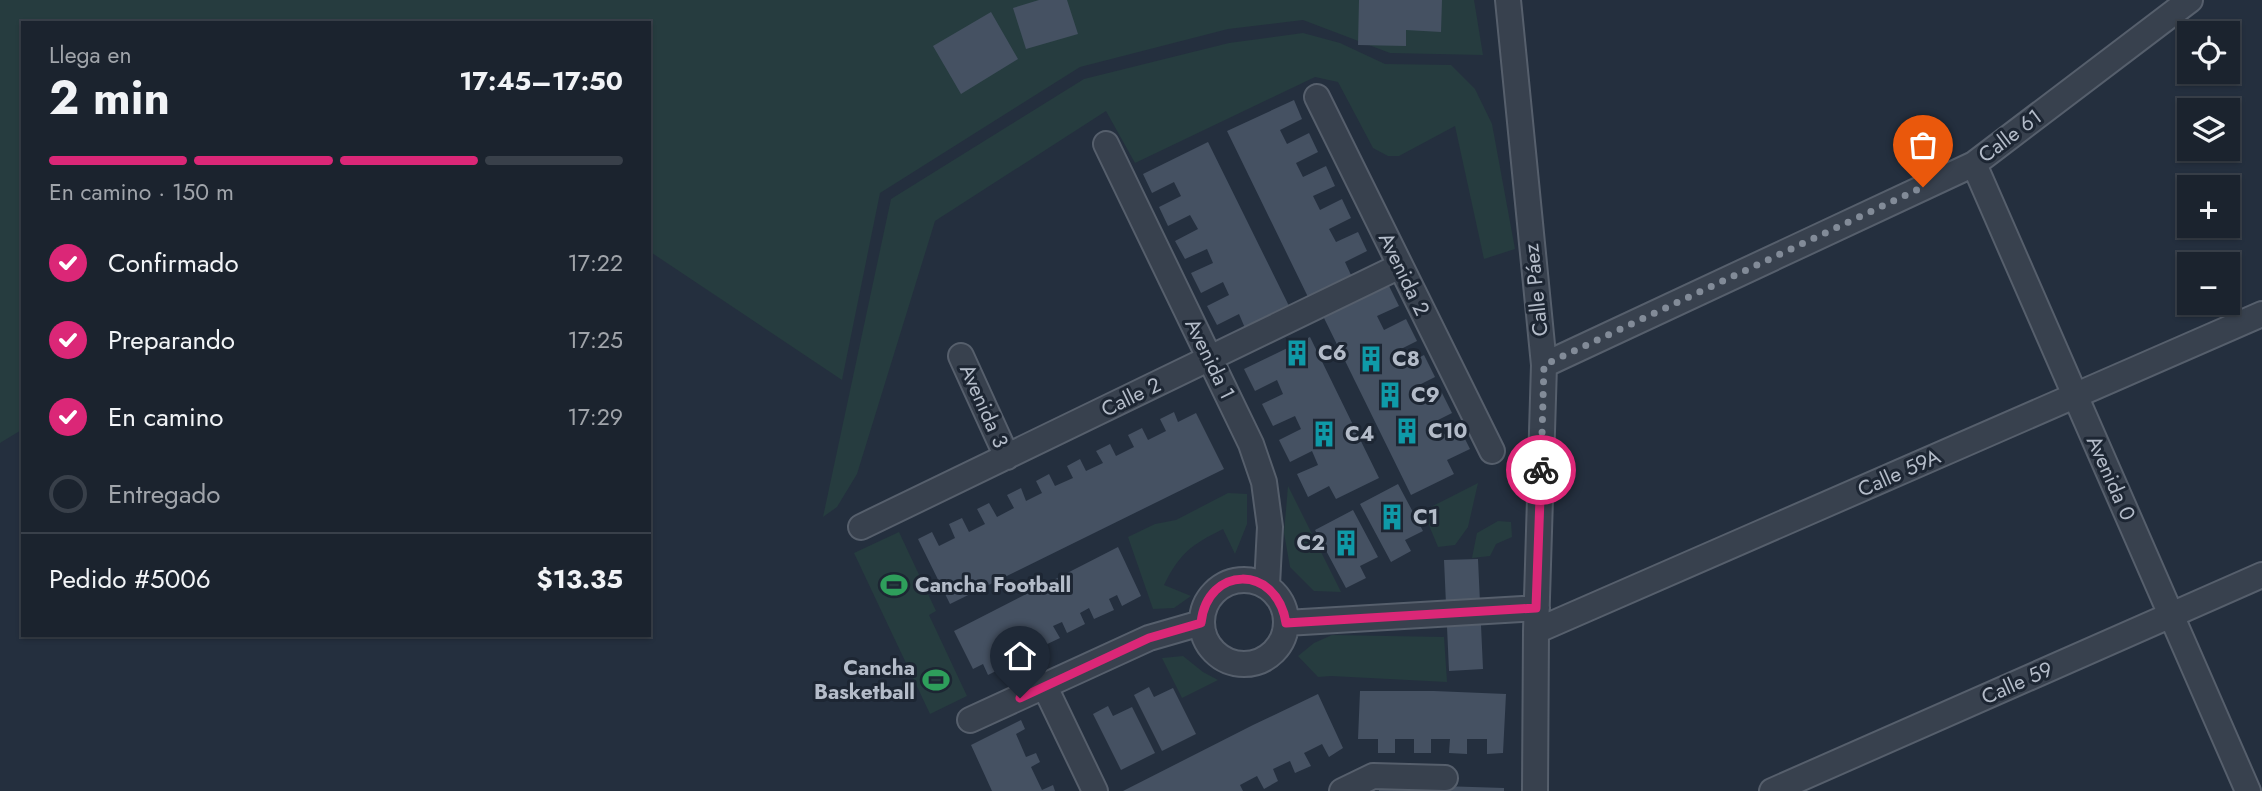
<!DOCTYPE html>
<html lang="es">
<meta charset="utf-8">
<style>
:root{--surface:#1b232e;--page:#242b36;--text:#f1f3f6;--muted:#a0a4aa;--line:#39404a;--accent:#db2777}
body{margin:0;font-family:Jost,sans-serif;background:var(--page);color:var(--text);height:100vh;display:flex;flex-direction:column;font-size:26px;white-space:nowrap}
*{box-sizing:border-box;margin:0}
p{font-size:23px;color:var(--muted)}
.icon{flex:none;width:38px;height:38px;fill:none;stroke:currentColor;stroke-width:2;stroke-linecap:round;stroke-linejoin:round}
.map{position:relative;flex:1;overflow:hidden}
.drawer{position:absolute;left:21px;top:21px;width:630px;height:616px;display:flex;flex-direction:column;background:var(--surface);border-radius:0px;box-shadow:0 2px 5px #0004,0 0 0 2px var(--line)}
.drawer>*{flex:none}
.buttons{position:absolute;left:2177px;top:21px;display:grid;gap:14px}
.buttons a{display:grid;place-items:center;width:63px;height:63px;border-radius:0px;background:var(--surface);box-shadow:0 2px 5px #0004,0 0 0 2px var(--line);font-size:35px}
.pin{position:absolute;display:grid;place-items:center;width:60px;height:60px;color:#fff;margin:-72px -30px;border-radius:50% 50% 50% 0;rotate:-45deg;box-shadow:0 0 7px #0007}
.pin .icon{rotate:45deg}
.courier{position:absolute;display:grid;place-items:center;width:70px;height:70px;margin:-35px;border:5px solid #db2777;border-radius:50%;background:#fff;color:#222;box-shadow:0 2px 9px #0007}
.headline em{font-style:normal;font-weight:700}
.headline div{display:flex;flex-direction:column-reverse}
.headline{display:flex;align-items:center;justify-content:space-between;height:119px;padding:0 28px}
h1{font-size:46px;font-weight:700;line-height:52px}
.bar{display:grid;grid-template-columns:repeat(4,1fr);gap:10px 7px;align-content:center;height:84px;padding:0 28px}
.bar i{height:9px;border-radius:5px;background:var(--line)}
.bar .active{background:var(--accent)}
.bar p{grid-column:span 4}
.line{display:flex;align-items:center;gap:18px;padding:0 28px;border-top:2px solid var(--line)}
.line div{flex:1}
ol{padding:0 28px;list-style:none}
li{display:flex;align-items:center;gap:21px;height:77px}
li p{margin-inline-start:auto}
li .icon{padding:7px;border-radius:50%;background:var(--accent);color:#fff;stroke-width:4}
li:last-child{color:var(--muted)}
li i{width:38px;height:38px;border:4px solid var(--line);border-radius:50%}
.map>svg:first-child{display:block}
</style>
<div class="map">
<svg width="2262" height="791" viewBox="0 0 2262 791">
<rect width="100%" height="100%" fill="#242f3e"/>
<path fill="#263c3f" d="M0,0H1474L1483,55L1390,53L1303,20L1228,29L1080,67L880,193L842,380L649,251V23H23V429L0,443Z
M1303,33L1340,43L1385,64L1451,65L1475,89L1492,124L1515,249L1484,259L1455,126L1399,156H1388L1373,148L1338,82L1315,77L1135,163L1106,111L935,221L857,474L837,507L823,517L891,199L1084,79L1229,43Z
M1478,483L1468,527L1455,545L1438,547L1423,511Z
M1288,486L1341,592L1314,591L1290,567L1284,533Z
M1228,493L1247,494V524L1235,554L1223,529C1191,545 1180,553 1164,585L1191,596L1174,608L1153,609L1128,537L1155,524L1176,520Z
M1498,521L1511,522L1512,537L1496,544L1490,556L1472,558L1477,533Z
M899,532L936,611L929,615L967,696L930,714L854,553Z
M1332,635L1444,637L1447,682L1331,676L1318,677L1298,656L1314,643Z
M1183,656L1203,672L1218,680L1182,698L1162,658Z"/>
<path fill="#455162" d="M1039,0H1067L1078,34L1026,49L1013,8Z
M1359,0H1442L1441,32L1406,30V46L1358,45Z
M991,12L1018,59L961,94L933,46Z
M1294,100L1302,119L1280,130L1287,144L1309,133L1318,152L1296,163L1303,177L1326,166L1335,186L1313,196L1320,210L1342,199L1351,218L1329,229L1336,242L1358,232L1367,251L1345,262L1351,275L1308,297L1227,131Z
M1208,142L1289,306L1245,328L1239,314L1217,325L1207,306L1229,295L1223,282L1201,293L1191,273L1213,263L1207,249L1185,259L1175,241L1198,229L1190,215L1168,226L1159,207L1181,196L1174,182L1152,193L1143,174Z
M1388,284L1399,306L1377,316L1384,330L1406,319L1417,341L1395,352L1402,366L1424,355L1435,377L1413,388L1420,401L1441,391L1452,413L1430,424L1437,438L1459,427L1470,449L1447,460L1454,474L1411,495L1323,316Z
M1310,337L1379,478L1336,499L1329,486L1308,497L1297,474L1318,465L1312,451L1290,462L1279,440L1301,429L1295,416L1273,426L1262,404L1283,394L1277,380L1255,391L1244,369Z
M1174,412L1178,422L1196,413L1224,469L950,604L918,539L932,532L939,546L955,538L949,524L962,518L969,532L985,524L977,509L989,503L997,517L1014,508L1007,495L1021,488L1026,501L1042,493L1036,481L1049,474L1055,486L1073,478L1067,466L1080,459L1086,471L1103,463L1096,451L1110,444L1116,456L1134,447L1128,435L1142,428L1148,440L1166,431L1160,419Z
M1398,484L1423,531L1405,540L1411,551L1391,562L1360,504Z
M1353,510L1378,557L1360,566L1366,578L1346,588L1315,530Z
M1118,547L1141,596L1122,606L1117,595L1109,599L1114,610L1094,619L1089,608L1080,613L1085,624L1067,633L1062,622L1053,626L1060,638L1041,647L1036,636L1026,641L1032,653L1013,662L1008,651L998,655L1004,667L988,675L983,664L973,669L954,631Z
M1478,559L1483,669L1449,671L1444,560Z
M1149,687L1154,697L1173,688L1196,734L1162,751L1134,695Z
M1360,691H1434L1506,694L1503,753L1487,754V739H1467V754L1449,753L1450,739H1431V753H1414V739H1395V753H1378V739H1358Z
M1318,694L1343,748L1329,757L1322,744L1304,753L1311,766L1295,773L1290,761L1273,769L1278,781L1264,789L1257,776L1240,785L1243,791H1123L1253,725Z
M1108,706L1113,716L1132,707L1155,753L1121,770L1093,714Z
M1021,720L1025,729L1016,734L1026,757L1036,753L1040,762L1031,767L1042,790L1053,785L1055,791H992L971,745Z
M1379,784L1504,788V791H1379Z"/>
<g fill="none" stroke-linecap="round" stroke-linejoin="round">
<g stroke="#565f6c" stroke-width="28">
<path id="street" d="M1508,0L1544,365L1536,631L1535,791
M1317,97L1492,451
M1106,144L1251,444L1264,482L1270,527L1267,585
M1974,164L2248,791
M961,356L1007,457
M1544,365L1974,164L2190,0
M861,527L1400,266
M1202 622a42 42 0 1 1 84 0a42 42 0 1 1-84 0Z
M1286,623L1537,608
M1536,631L2262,314
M1045,687L1095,791
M970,720L1149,638L1201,623
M1342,791L1373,776L1445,778
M1772,791L2262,575"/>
</g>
<use href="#street" stroke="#38414e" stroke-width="24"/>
</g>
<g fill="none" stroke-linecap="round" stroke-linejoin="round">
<path stroke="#828b98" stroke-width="7" stroke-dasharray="0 12.6" d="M1541,470L1544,365L1923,187"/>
<path stroke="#db2777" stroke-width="9" d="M1020,698L1149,638L1201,623C1207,565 1277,564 1286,623L1536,608L1541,470"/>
</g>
<defs>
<g id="building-bare" transform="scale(2.1)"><path d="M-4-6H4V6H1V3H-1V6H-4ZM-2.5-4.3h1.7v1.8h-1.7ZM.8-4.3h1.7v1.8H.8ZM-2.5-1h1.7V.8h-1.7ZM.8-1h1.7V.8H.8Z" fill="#0f9aa8" stroke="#1d2633" stroke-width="2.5" paint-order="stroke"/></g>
<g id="stadium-bare" transform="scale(2.1)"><path d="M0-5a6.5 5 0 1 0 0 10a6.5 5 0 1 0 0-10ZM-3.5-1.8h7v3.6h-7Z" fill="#2e9e5b" stroke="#1d2633" stroke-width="2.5" paint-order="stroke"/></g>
</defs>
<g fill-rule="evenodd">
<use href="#building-bare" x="1297" y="353"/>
<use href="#building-bare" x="1371" y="359"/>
<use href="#building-bare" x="1390" y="395"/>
<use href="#building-bare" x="1407" y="431"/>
<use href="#building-bare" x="1324" y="434"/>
<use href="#building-bare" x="1392" y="517"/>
<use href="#building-bare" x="1346" y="543"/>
<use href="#stadium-bare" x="894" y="585"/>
<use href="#stadium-bare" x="936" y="680"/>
</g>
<g text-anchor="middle" stroke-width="6" stroke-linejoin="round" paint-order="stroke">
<g font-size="21" fill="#b4bcc9" stroke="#1d2633">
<text transform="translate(2010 136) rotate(-37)" y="7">Calle 61</text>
<text transform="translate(1404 274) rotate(64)" y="7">Avenida 2</text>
<text transform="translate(1536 290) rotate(-96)" y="7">Calle Páez</text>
<text transform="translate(1210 359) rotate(64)" y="7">Avenida 1</text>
<text transform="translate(1131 397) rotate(-26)" y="7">Calle 2</text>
<text transform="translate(984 406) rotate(66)" y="7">Avenida 3</text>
<text transform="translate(1899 473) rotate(-24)" y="7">Calle 59A</text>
<text transform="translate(2111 478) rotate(66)" y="7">Avenida 0</text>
<text transform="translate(2017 683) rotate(-24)" y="7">Calle 59</text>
</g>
<g font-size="21" font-weight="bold" fill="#b4bcc9" stroke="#1d2633" text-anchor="start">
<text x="1318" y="360">C6</text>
<text x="1392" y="366">C8</text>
<text x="1411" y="402">C9</text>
<text x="1428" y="438">C10</text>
<text x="1345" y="441">C4</text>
<text x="1413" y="524">C1</text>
<text x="1325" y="550" text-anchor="end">C2</text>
<text x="915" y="592">Cancha Football</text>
<text x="915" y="675" text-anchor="end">Cancha<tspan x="915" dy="24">Basketball</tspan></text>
</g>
</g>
</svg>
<div class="buttons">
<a><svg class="icon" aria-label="locate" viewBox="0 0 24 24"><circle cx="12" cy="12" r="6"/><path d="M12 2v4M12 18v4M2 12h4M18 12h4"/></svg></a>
<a><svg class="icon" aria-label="layers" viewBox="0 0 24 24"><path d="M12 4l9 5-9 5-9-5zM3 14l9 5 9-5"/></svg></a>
<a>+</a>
<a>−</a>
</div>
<div class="pin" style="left:1923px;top:187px;background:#ea580c"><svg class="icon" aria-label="bag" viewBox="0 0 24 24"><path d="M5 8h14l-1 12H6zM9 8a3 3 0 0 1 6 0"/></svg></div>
<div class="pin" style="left:1020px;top:698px;background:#1f2937"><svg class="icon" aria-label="home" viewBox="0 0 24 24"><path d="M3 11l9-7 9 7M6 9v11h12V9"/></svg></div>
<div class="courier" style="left:1541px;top:470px"><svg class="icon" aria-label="bike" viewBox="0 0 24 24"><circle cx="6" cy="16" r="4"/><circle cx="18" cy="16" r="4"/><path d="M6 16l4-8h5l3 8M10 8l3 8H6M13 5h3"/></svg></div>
<section class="drawer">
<div class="headline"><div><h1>2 min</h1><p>Llega en</p></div><em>17:45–17:50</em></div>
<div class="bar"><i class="active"></i><i class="active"></i><i class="active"></i><i></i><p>En camino · 150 m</p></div>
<ol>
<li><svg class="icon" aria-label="check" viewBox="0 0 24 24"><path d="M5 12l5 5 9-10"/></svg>Confirmado<p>17:22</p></li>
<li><svg class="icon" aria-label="check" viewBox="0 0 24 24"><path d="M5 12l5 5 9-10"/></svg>Preparando<p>17:25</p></li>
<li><svg class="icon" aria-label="check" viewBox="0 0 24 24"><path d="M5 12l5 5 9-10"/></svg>En camino<p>17:29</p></li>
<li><i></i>Entregado</li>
</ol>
<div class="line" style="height:91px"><div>Pedido #5006</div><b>$13.35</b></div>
</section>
</div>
